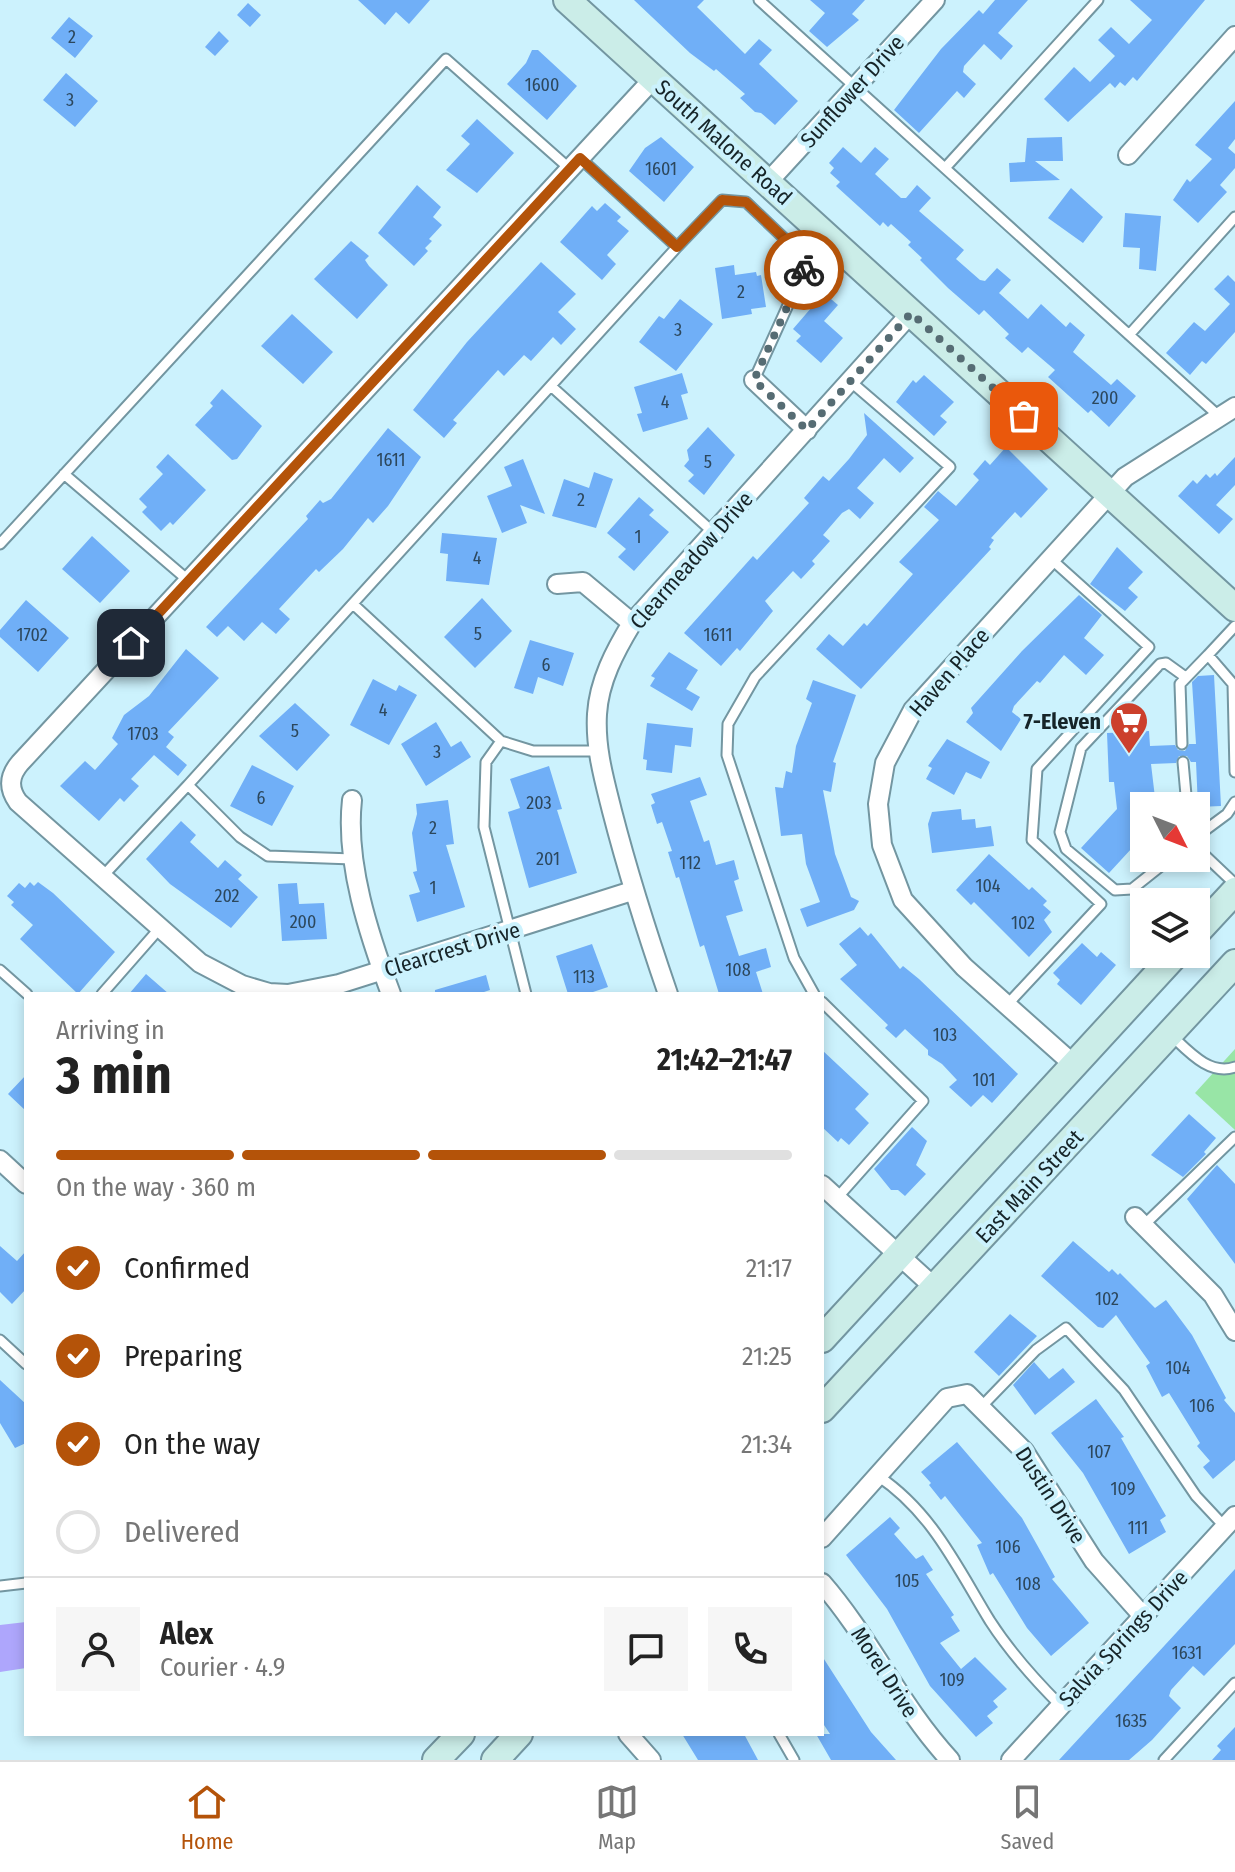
<!DOCTYPE html>
<meta charset="utf-8">
<style>
:root{--surface:#fff;--page:#f6f6f6;--text:#222;--muted:#767676;--line:#e0e0e0;--accent:#b45309}
body{margin:0;font-family:"Fira Sans Condensed",sans-serif;background:var(--page);color:var(--text);height:100vh;display:flex;flex-direction:column;font-size:30px;white-space:nowrap}
*{box-sizing:border-box;margin:0}
p{font-size:26px;color:var(--muted)}
.icon{flex:none;width:44px;height:44px;fill:none;stroke:currentColor;stroke-width:2;stroke-linecap:round;stroke-linejoin:round}
.map{position:relative;flex:1;overflow:hidden}
.side{position:absolute;left:24px;top:992px;width:800px;height:744px;display:flex;flex-direction:column;background:var(--surface);border-radius:0px;box-shadow:0 4px 12px #0003}
.side>*{flex:none}
.needle{width:52px;rotate:132deg}
.controls{position:absolute;left:1130px;top:792px;display:grid;gap:16px}
.controls a{display:grid;place-items:center;width:80px;height:80px;border-radius:0px;background:var(--surface);box-shadow:0 4px 12px #0003;font-size:40px}
.pin{position:absolute;display:grid;place-items:center;width:68px;height:68px;color:#fff;margin:-34px;border-radius:16px;box-shadow:0 4px 12px #0006}
.courier{position:absolute;display:grid;place-items:center;width:80px;height:80px;margin:-40px;border:6px solid #b45309;border-radius:50%;background:#fff;color:#222;box-shadow:0 2px 10px #0007}
.overview em{font-style:normal;font-weight:700}
.overview div{display:flex;flex-direction:column-reverse}
.overview{display:flex;align-items:center;justify-content:space-between;height:136px;padding:0 32px}
h1{font-size:52px;font-weight:700;line-height:60px}
.bar{display:grid;grid-template-columns:repeat(4,1fr);gap:12px 8px;align-content:center;height:96px;padding:0 32px}
.bar i{height:10px;border-radius:6px;background:var(--line)}
.bar .on{background:var(--accent)}
.bar p{grid-column:span 4}
.line{display:flex;align-items:center;gap:20px;padding:0 32px;border-top:2px solid var(--line)}
.line div{flex:1}
.round{display:grid;place-items:center;flex:none;width:84px;height:84px;border-radius:0px;background:var(--page)}
ol{padding:0 32px;list-style:none}
li{display:flex;align-items:center;gap:24px;height:88px}
li p{margin-inline-start:auto}
li .icon{padding:8px;border-radius:50%;background:var(--accent);color:#fff;stroke-width:4}
li:last-child{color:var(--muted)}
li i{width:44px;height:44px;border:4px solid var(--line);border-radius:50%}
.tab-bar{display:flex;justify-content:space-around;align-items:center;height:112px;border-top:2px solid var(--line);background:var(--surface);font-size:22px;color:var(--muted)}
.tab-bar a{display:grid;justify-items:center;gap:4px}
.tab-bar .on{color:var(--accent)}
.map>svg:first-child{display:block}
</style>
<div class="map">
<svg width="1235" height="1760" viewBox="0 0 1235 1760">
<rect width="100%" height="100%" fill="#ccf2fd"/>
<path fill="#98e5a6" d="M1235,1049V1130L1195,1093Z"/>
<path fill="#aea6fc" d="M26,1622V1668L0,1672V1625Z"/>
<path fill="#70aff7" d="M358,0H430L409,24L396,12L385,25Z
M634,0H704L697,7L745,54L759,39L772,50L759,64L798,101L775,125L761,113L755,112L740,98L745,94L716,69L714,71L690,53Z
M810,0H865L852,14L859,20L827,47L809,31L825,13Z
M995,0H1028L998,33L1013,46L1001,60L984,44L964,66L963,72L976,84L964,98L957,91L919,133L894,110L941,49L979,10L983,14Z
M1130,0H1205L1137,81L1133,77L1125,86L1120,82L1115,88L1110,83L1068,122L1044,99L1074,67L1090,82L1115,56L1098,40L1111,27L1129,44L1152,20Z
M248,3L261,15L250,27L237,15Z
M69,17L93,36L75,58L51,38Z
M219,31L229,41L215,56L205,47Z
M532,50H538L577,86L547,120L507,84L526,63Z
M66,73L98,101L75,127L43,100Z
M1235,101V139L1228,148L1235,154V168L1220,185L1227,192L1198,223L1173,200L1187,179L1190,182L1212,159L1195,145Z
M477,119L514,153L477,193L446,170L470,144L461,136Z
M661,137L694,167L664,202L629,171L645,148Z
M1062,137L1063,161H1035L1060,180L1010,182L1009,163L1025,162L1027,138Z
M843,147L861,163L875,147L889,159L875,174L901,198H906L917,185L931,198L919,211L964,250L956,259L980,280L985,281L997,268L1011,280L999,293L1028,319L1041,304L1066,327L1070,322L1085,335L1073,352L1111,385L1117,379L1136,396L1109,427L1091,410L1088,413L1048,377L1055,370L1028,347L1022,353L1005,338L1009,334L984,310L979,315L948,288L920,260L922,258L908,245L911,242L891,224L888,227L883,222L880,226L836,186L840,182L830,173L834,168L829,163Z
M417,185L441,207L433,217L442,225L429,239L432,241L425,248L428,251L414,266L378,233Z
M1071,188L1103,217L1083,243L1048,218Z
M605,203L621,217L617,221L629,231L607,255L616,264L602,280L560,242L592,206L597,211Z
M1125,213L1161,216L1156,271L1139,269L1140,248L1123,247Z
M351,241L369,256L365,260L369,266L388,285L357,319L314,279Z
M541,262L576,294L558,312L576,329L561,345L553,337L531,361L524,355L504,376L498,370L453,420L457,423L444,438L413,410L467,342Z
M734,265L735,275L756,272L757,276L761,275L766,307L751,309L752,314L722,319L715,268Z
M1228,275L1235,282V332L1206,364L1202,361L1190,375L1166,353L1194,322L1205,331L1230,304L1214,289Z
M824,293L838,305L824,321L843,338L821,363L796,341L801,336L793,329Z
M680,299L713,324L676,371L639,342L659,316L664,319Z
M292,314L333,352L303,384L261,346Z
M682,373L688,393L681,395L688,419L643,432L637,414L642,413L634,387Z
M924,375L954,402L940,416L947,422L934,436L896,402L913,380L916,383Z
M222,389L262,426L237,459L232,460L195,425L213,406L210,403Z
M864,413L914,458L900,473L884,458L857,488L874,503L860,519L849,509L842,513L823,535L830,541L812,561L815,564L801,579L793,571L765,601L773,611L740,651L737,648L721,666L684,633L753,556L757,560L809,503L804,498L823,476L829,481L849,459L867,435Z
M708,427L735,455L704,495L688,481L694,475L684,466L689,460L687,450Z
M388,428L421,457L388,506L373,523L368,518L343,549L319,572L316,569L279,609L290,619L276,634L262,622L244,641L228,626L217,637L206,627L308,519L306,516L320,500L323,503L331,499Z
M1006,447L1048,489L1021,518L1015,512L991,538L994,540L989,547L991,549L861,689L816,649L829,634L843,646L864,623L867,626L913,574L899,562L939,520L924,507L938,491L956,506L979,480L973,474L985,460L990,465Z
M168,454L206,490L173,525L170,522L161,531L142,512L147,507L139,499L163,474L156,467Z
M1235,457V485L1216,505L1233,519L1219,534L1178,496L1193,480L1197,484L1206,474L1210,478L1215,473L1217,476Z
M523,459L545,514L520,505L527,523L502,533L487,496L512,486L504,467Z
M594,472L613,479L596,528L552,516L564,479L589,488Z
M639,497L654,510L649,515L669,532L634,571L618,557L626,549L607,533Z
M442,533L497,538L489,585L446,581L448,554L440,553Z
M92,536L130,571L100,603L62,569Z
M1117,547L1143,572L1128,588L1138,597L1125,611L1090,584Z
M1079,595L1102,615L1084,638L1104,655L1086,675L1064,655L1040,683L1037,681L1014,706L1012,712L1021,719L1001,751L966,722L973,713L971,708L1022,651Z
M482,598L512,631L475,668L444,637Z
M26,600L69,638L38,672L0,637V630Z
M530,640L574,653L563,686L538,677L533,694L514,688Z
M186,649L219,678L168,732L174,737L166,747L187,765L178,776L154,755L131,779L139,786L124,802L120,798L99,821L60,786L85,761L95,770L118,744L112,738L124,715L149,696Z
M669,652L698,670L686,689L700,697L692,711L650,686L655,678L651,676Z
M1214,675L1221,806L1198,807L1196,762H1191L1187,756H1179L1176,763L1151,764L1156,806H1144V835L1109,873L1081,848L1117,809L1114,782H1109L1107,733L1149,731L1150,746L1175,745L1178,750L1185,751L1189,744H1196L1192,682L1198,676Z
M373,679L396,691L399,685L417,695L389,745L350,725Z
M813,680L856,695L833,762L836,763L831,792L823,790L835,854L851,897L859,901L854,910L807,927L800,909L820,902L806,864L802,834L781,836L775,787L783,788L786,771L792,773L796,746L812,703L806,699Z
M295,703L330,735L297,771L259,736Z
M436,722L451,747L461,741L471,757L426,786L401,744Z
M647,723L693,728L691,747L675,745L672,773L646,770L647,760L643,759Z
M947,739L990,762L981,779L966,772L954,795L926,779L932,768L928,766Z
M252,765L294,786L272,826L230,806Z
M549,766L562,809L557,810L577,873L529,888L508,812L520,808L510,779Z
M700,777L707,795L690,801L704,842L709,840L716,865L734,860L739,879L734,881L743,911L726,916L739,956L766,948L771,967L756,972L763,994H719L704,945L700,947L679,877L676,878L668,852L672,851L662,822L657,824L651,805L655,803L651,794Z
M448,800L454,844L446,845L465,907L417,922L409,895L420,892L413,872L417,871L412,833L417,814L416,804Z
M961,809L962,820L975,819L976,828L991,826L994,846L932,853L928,824L932,812Z
M181,821L196,835L190,842L218,868L225,860L242,875L238,879L258,897L231,928L170,884L146,859Z
M989,854L1029,890L1032,887L1047,901L1043,905L1051,912L1044,920L1052,932L1029,957L974,902L971,905L956,890Z
M30,882L34,886L38,882L53,893L115,952L78,994L20,939L33,925L11,905L14,902L7,896L19,883L25,888Z
M297,883L299,904L324,903L327,939L282,941L278,884Z
M860,927L868,936L871,933L900,969L903,966L919,979L1018,1074L992,1103L983,1095L971,1107L949,1087L957,1080L942,1064L928,1055V1050L905,1029L896,1038L885,1028L888,1025L840,979L857,965L839,944Z
M1082,943L1097,957L1101,952L1116,965L1081,1005L1057,984L1060,980L1053,973Z
M592,944L608,987L587,994H568L556,956Z
M146,974L169,994H129Z
M486,975L490,990L478,994H435V990Z
M822,1050L869,1094L855,1109L869,1123L849,1145L841,1138L838,1142L822,1127Z
M26,1075V1111L8,1094Z
M1189,1114L1216,1138L1204,1152L1206,1154L1183,1177L1151,1155Z
M912,1127L927,1141L916,1165L926,1174L905,1196L898,1190H891L874,1169Z
M1217,1165L1235,1184V1264L1187,1199Z
M1073,1241L1109,1272L1112,1269L1118,1275L1120,1273L1155,1308L1166,1300L1192,1335L1226,1398L1224,1400L1235,1413V1460L1213,1479L1203,1467L1210,1461L1197,1446L1200,1443L1169,1393L1162,1397L1146,1366L1150,1363L1116,1315L1103,1328L1098,1327L1041,1276Z
M0,1246L17,1261L26,1251V1289L12,1304L0,1292Z
M1010,1314L1037,1336L999,1376L974,1352Z
M1034,1362L1049,1379L1063,1368L1075,1382L1035,1415L1013,1385Z
M0,1380L26,1404V1443L15,1448L0,1423Z
M1096,1399L1124,1437L1121,1438L1166,1516L1160,1520L1166,1532L1129,1554L1083,1473L1051,1433Z
M957,1442L1022,1518L1055,1577L1052,1579L1089,1623L1051,1656L1027,1628L993,1573L990,1575L977,1545L982,1543L945,1496L941,1500L929,1485L931,1483L921,1472Z
M890,1517L900,1528L894,1534L916,1559L923,1555L933,1570L926,1574L954,1615L951,1617L960,1631L940,1643L961,1669L975,1657L1007,1689L993,1701L998,1707L987,1716L993,1723L976,1737L930,1686L887,1609L846,1555Z
M1235,1569V1644L1204,1676L1193,1666L1171,1690L1169,1696L1181,1708L1152,1740L1129,1760H1059Z
M822,1656L871,1732L896,1760H831L816,1734H830L822,1722Z
M1235,1727V1760H1212L1221,1750L1217,1746Z
M682,1734H744L758,1760H698Z"/>
<g fill="none" stroke-linecap="round" stroke-linejoin="round">
<g stroke="#7396a1" stroke-width="13">
<path id="lane" d="M759,0L1221,418
M945,168L1098,0
M677,247L722,200L746,202L808,261L754,380
M1129,335L1235,217
M551,386L714,533
M64,474L189,581
M0,544L446,59L570,169
M353,604L501,741L533,751H597
M1235,626L1208,655L1233,684L1235,772
M501,741L486,762L484,827L526,994
M1182,744L1180,684L1208,655
M1183,762L1187,806
M1196,837L1227,814L1235,802
M1196,847L1235,884
M1171,858L1132,889L1115,890L1066,849L1060,832L1081,748L1160,664L1166,663L1184,676
M353,859L268,856L240,837L188,785L677,247L580,158
M102,877L188,785
M0,970L27,994
M102,994L159,929
M814,994L794,958L727,755L728,724L755,677L950,467L850,381
M822,1002L923,1101L837,1198
M1006,1006L1101,904L1032,840L1037,769L1149,647L1050,558
M1172,1036C1189,1052 1210,1076 1235,1067
M1144,1225L1235,1137
M0,1340L26,1364
M982,1406L1036,1350L1066,1328L1124,1390L1196,1496L1225,1527
M878,1476C932,1512 957,1567 990,1621C1010,1652 1035,1680 1061,1706
M0,1586L26,1583
M779,1734L794,1760
M1164,1760L1235,1683"/>
</g>
<g stroke="#7396a1" stroke-width="22">
<path id="street" d="M1128,155L1235,36
M768,182L935,0
M754,380L807,430
M557,584L583,582L632,623
M352,800C345,863 369,935 391,994
M632,891L339,984L288,994L269,993L242,985L200,963L18,802C8,788 9,776 20,763L654,78
M668,994C647,933 628,873 612,811C604,779 595,748 597,714C599,681 615,651 632,623L911,313
M1073,1064L964,967L903,900L882,845L878,804L885,763L913,710L1125,477L1235,407
M0,1160L26,1184
M822,1185L935,1288
M1135,1217L1213,1295L1235,1331
M822,1538L947,1398L967,1394L1024,1451L1094,1561L1143,1616
M822,1583C870,1638 900,1706 950,1760
M628,1734L651,1760
M1011,1760L1235,1516"/>
</g>
<g stroke="#7396a1" stroke-width="30">
<path id="secondary" d="M567,0L1235,608
M1196,933L1235,891
M822,1339L1176,954
M822,1409L1235,963
M436,1760L461,1734
M495,1760L519,1734"/>
</g>
<use href="#lane" stroke="#fff" stroke-width="9"/>
<use href="#street" stroke="#fff" stroke-width="18"/>
<use href="#secondary" stroke="#cbede8" stroke-width="26"/>
</g>
<g fill="none" stroke-linecap="round" stroke-linejoin="round">
<path stroke="#566c73" stroke-width="8" stroke-dasharray="0 14.4" d="M804,270L754,380L807,430L911,313L1024,416"/>
<path stroke="#b45309" stroke-width="10" d="M131,643L580,158L677,247L722,200L746,202L808,261L804,270"/>
</g>
<defs>
<g id="supermarket-pin" transform="scale(2)"><path d="M0 17L-7.5 6A9.5 9.5 0 1 1 7.5 6Z" fill="#cc402c" stroke="#ccf2fd"/><path d="M-6-5.5h2.5l.6 2H6L4.5 2H-2.5L-4.4-4H-6ZM-1.5 3.2a1.3 1.3 0 1 0 .1 0ZM3 3.2a1.3 1.3 0 1 0 .1 0Z" fill="#fff"/></g>
</defs>
<g fill-rule="evenodd">
<use href="#supermarket-pin" x="1129" y="721"/>
</g>
<g text-anchor="middle" stroke-width="8" stroke-linejoin="round" paint-order="stroke">
<g font-size="18" fill="#2c475c">
<text x="72" y="43">2</text>
<text x="542" y="91">1600</text>
<text x="70" y="106">3</text>
<text x="661" y="175">1601</text>
<text x="741" y="298">2</text>
<text x="678" y="336">3</text>
<text x="1105" y="404">200</text>
<text x="665" y="408">4</text>
<text x="391" y="466">1611</text>
<text x="708" y="468">5</text>
<text x="581" y="506">2</text>
<text x="638" y="543">1</text>
<text x="477" y="564">4</text>
<text x="478" y="640">5</text>
<text x="32" y="641">1702</text>
<text x="718" y="641">1611</text>
<text x="546" y="671">6</text>
<text x="383" y="716">4</text>
<text x="295" y="737">5</text>
<text x="143" y="740">1703</text>
<text x="437" y="758">3</text>
<text x="261" y="804">6</text>
<text x="539" y="809">203</text>
<text x="433" y="834">2</text>
<text x="548" y="865">201</text>
<text x="690" y="869">112</text>
<text x="988" y="892">104</text>
<text x="433" y="894">1</text>
<text x="227" y="902">202</text>
<text x="303" y="928">200</text>
<text x="1023" y="929">102</text>
<text x="738" y="976">108</text>
<text x="584" y="983">113</text>
<text x="945" y="1041">103</text>
<text x="984" y="1086">101</text>
<text x="1107" y="1305">102</text>
<text x="1178" y="1374">104</text>
<text x="1202" y="1412">106</text>
<text x="1099" y="1458">107</text>
<text x="1123" y="1495">109</text>
<text x="1138" y="1534">111</text>
<text x="1008" y="1553">106</text>
<text x="907" y="1587">105</text>
<text x="1028" y="1590">108</text>
<text x="1187" y="1659">1631</text>
<text x="952" y="1686">109</text>
<text x="1131" y="1727">1635</text>
</g>
<g font-size="22" fill="#162428" stroke="#ccf2fd">
<text transform="translate(852 91) rotate(-48)" y="8">Sunflower Drive</text>
<text transform="translate(724 142) rotate(42)" y="8">South Malone Road</text>
<text transform="translate(691 560) rotate(-49)" y="8">Clearmeadow Drive</text>
<text transform="translate(949 672) rotate(-49)" y="8">Haven Place</text>
<text transform="translate(452 949) rotate(-17)" y="8">Clearcrest Drive</text>
<text transform="translate(1029 1186) rotate(-47)" y="8">East Main Street</text>
<text transform="translate(1051 1495) rotate(57)" y="8">Dustin Drive</text>
<text transform="translate(1123 1638) rotate(-47)" y="8">Salvia Springs Drive</text>
<text transform="translate(885 1672) rotate(57)" y="8">Morel Drive</text>
</g>
<g font-size="22" font-weight="bold" fill="#162428" stroke="#ccf2fd" text-anchor="end">
<text x="1101" y="729">7-Eleven</text>
</g>
</g>
</svg>
<div class="controls">
<a><svg class="needle" viewBox="-14 -14 28 28"><path d="M0-13l5 13h-10z" fill="#e53935"/><path d="M0 13l5-13h-10z" fill="#767676"/></svg></a>
<a><svg class="icon" aria-label="layers" viewBox="0 0 24 24"><path d="M12 4l9 5-9 5-9-5zM3 14l9 5 9-5"/></svg></a>
</div>
<div class="pin" style="left:1024px;top:416px;background:#ea580c"><svg class="icon" aria-label="bag" viewBox="0 0 24 24"><path d="M5 8h14l-1 12H6zM9 8a3 3 0 0 1 6 0"/></svg></div>
<div class="pin" style="left:131px;top:643px;background:#1f2937"><svg class="icon" aria-label="home" viewBox="0 0 24 24"><path d="M3 11l9-7 9 7M6 9v11h12V9"/></svg></div>
<div class="courier" style="left:804px;top:270px"><svg class="icon" aria-label="bike" viewBox="0 0 24 24"><circle cx="6" cy="16" r="4"/><circle cx="18" cy="16" r="4"/><path d="M6 16l4-8h5l3 8M10 8l3 8H6M13 5h3"/></svg></div>
<section class="side">
<div class="overview"><div><h1>3 min</h1><p>Arriving in</p></div><em>21:42–21:47</em></div>
<div class="bar"><i class="on"></i><i class="on"></i><i class="on"></i><i></i><p>On the way · 360 m</p></div>
<ol>
<li><svg class="icon" aria-label="check" viewBox="0 0 24 24"><path d="M5 12l5 5 9-10"/></svg>Confirmed<p>21:17</p></li>
<li><svg class="icon" aria-label="check" viewBox="0 0 24 24"><path d="M5 12l5 5 9-10"/></svg>Preparing<p>21:25</p></li>
<li><svg class="icon" aria-label="check" viewBox="0 0 24 24"><path d="M5 12l5 5 9-10"/></svg>On the way<p>21:34</p></li>
<li><i></i>Delivered</li>
</ol>
<div class="line" style="height:144px"><a class="round"><svg class="icon" aria-label="person" viewBox="0 0 24 24"><circle cx="12" cy="8" r="4"/><path d="M4 21q1-7 8-7t8 7"/></svg></a><div><b>Alex</b><p>Courier · 4.9</p></div><a class="round"><svg class="icon" aria-label="chat" viewBox="0 0 24 24"><path d="M4 5h16v11H9l-5 4z"/></svg></a><a class="round"><svg class="icon" aria-label="phone" viewBox="0 0 24 24"><path d="M5 4h4l2 5-3 2q2 4 5 5l2-3 5 2v4C11 20 4 13 5 4z"/></svg></a></div>
</section>
</div>
<nav class="tab-bar">
<a class="on"><svg class="icon" aria-label="home" viewBox="0 0 24 24"><path d="M3 11l9-7 9 7M6 9v11h12V9"/></svg>Home</a>
<a><svg class="icon" aria-label="map" viewBox="0 0 24 24"><path d="M3 6l6-2 6 2 6-2v14l-6 2-6-2-6 2zM9 4v14M15 6v14"/></svg>Map</a>
<a><svg class="icon" aria-label="saved" viewBox="0 0 24 24"><path d="M7 4h10v16l-5-4-5 4z"/></svg>Saved</a>
</nav>
